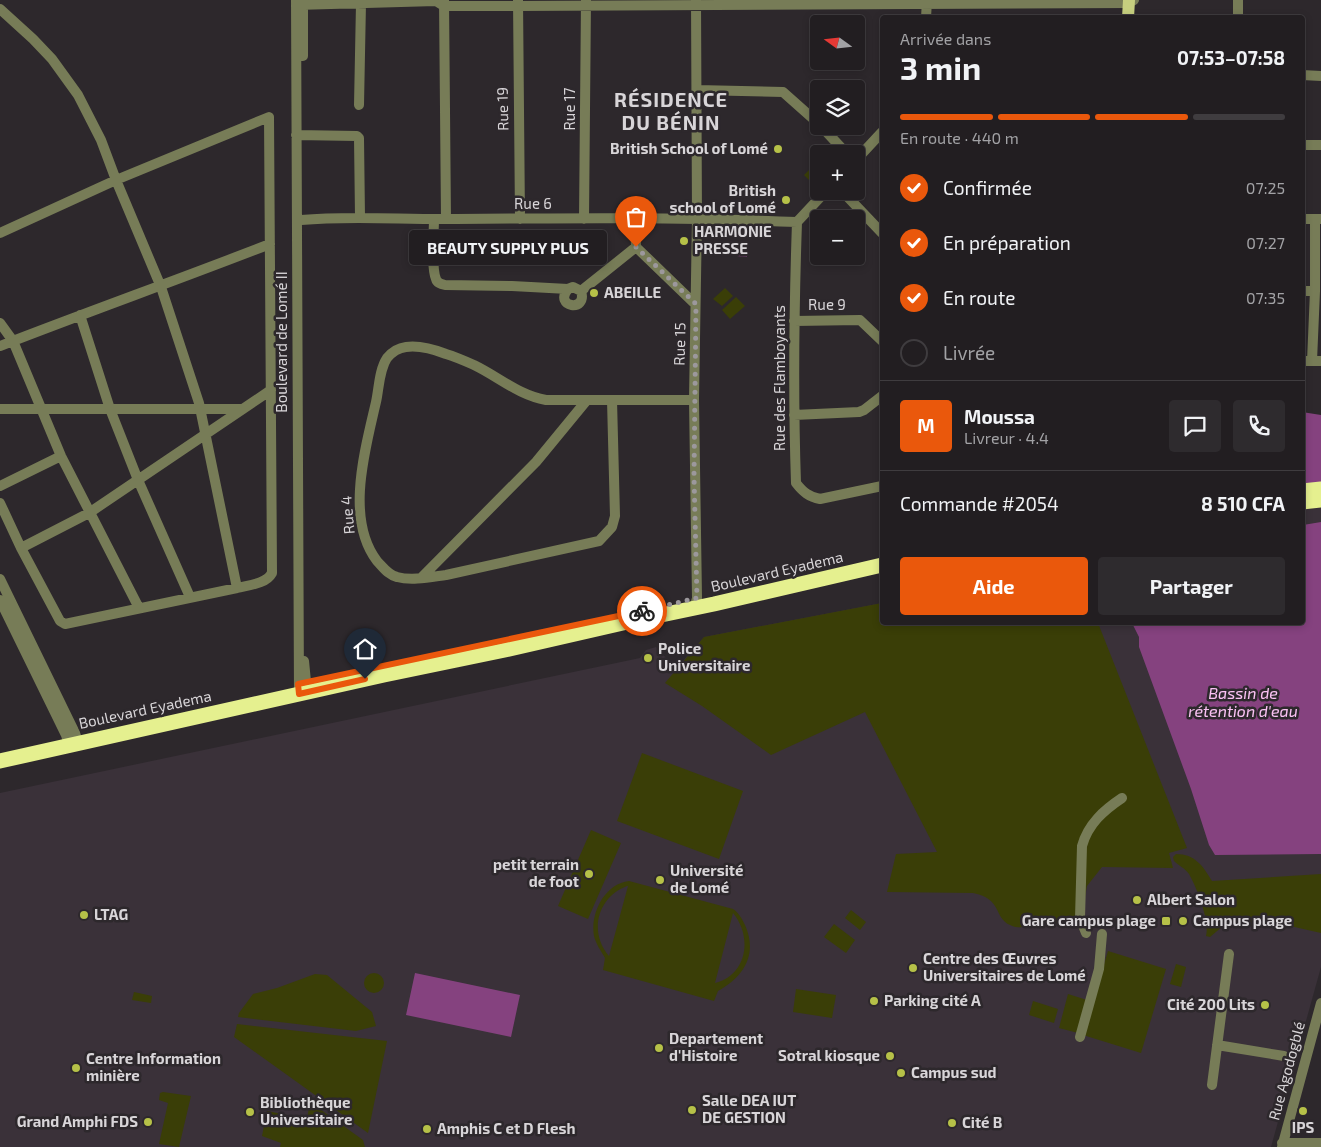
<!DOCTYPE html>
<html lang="fr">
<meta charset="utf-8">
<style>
:root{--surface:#221e21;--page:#2e2b2e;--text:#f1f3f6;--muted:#a2a2a5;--line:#3f3c3f;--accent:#ea580c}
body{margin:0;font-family:"Exo 2",sans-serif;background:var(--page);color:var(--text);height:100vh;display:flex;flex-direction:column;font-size:19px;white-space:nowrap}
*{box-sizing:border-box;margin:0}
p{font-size:16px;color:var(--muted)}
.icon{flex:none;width:28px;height:28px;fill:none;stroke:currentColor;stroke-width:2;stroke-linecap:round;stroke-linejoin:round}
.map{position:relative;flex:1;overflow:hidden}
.details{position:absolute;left:880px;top:15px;width:425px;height:610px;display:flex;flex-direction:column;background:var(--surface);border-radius:5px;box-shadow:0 2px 8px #0003,0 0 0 1px var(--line)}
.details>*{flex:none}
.needle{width:32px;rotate:285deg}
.buttons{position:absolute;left:810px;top:15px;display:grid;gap:10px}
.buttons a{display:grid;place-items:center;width:55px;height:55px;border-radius:5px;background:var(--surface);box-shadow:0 2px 8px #0003,0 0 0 1px var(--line);font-size:25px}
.pin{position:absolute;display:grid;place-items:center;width:42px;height:42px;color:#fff;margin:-51px -21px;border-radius:50% 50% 50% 0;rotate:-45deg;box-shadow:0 0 5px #0007}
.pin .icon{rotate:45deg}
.courier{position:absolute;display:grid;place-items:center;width:50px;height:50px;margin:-25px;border:4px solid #ea580c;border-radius:50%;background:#fff;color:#222;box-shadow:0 1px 6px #0007}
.bubble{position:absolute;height:35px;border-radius:5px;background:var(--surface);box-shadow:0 2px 8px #0003,0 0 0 1px var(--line);font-size:16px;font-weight:700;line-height:35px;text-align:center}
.head em{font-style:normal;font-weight:700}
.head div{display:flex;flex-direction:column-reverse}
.head{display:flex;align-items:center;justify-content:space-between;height:85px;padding:0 20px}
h1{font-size:32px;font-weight:700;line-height:38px}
.bar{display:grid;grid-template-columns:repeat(4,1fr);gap:8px 5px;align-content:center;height:60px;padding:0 20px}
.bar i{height:6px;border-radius:4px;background:var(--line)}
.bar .current{background:var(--accent)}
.bar p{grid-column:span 4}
.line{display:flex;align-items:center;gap:12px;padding:0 20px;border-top:1px solid var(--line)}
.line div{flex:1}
.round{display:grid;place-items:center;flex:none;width:52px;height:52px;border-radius:5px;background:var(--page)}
ol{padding:0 20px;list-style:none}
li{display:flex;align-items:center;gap:15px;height:55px}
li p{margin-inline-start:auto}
li .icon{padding:5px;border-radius:50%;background:var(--accent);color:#fff;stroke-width:4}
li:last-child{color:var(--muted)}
li i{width:28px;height:28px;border:2px solid var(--line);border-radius:50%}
.action{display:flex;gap:10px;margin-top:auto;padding:10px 20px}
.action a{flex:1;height:58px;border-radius:5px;background:var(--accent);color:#fff;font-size:20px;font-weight:700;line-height:58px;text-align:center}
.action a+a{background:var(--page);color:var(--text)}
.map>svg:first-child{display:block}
</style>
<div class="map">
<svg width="1321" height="1147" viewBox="0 0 1321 1147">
<rect width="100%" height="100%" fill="#2d282c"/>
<path fill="#3a3139" d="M1321,507V967L1271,1147H0V793L640,658L646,650L656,647L676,669L704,637L882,603V622H1302L1303,509Z"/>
<path fill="#3a3e07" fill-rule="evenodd" d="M819,160V182L815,186L804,175Z
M725,288L733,296L722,306L713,299Z
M736,297L745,306L730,319L722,310Z
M882,603V622L1098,623L1187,848L1169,853L1173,868L1102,867L1087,886L1080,924C1071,924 1062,923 1053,923C1041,923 1020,931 1010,925C993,917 1003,899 973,893L887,892L896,854L937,852L865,712L771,755L702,706L665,683L704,637Z
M642,753L743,791L719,859L617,821Z
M591,830L621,843L588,919L558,906Z
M1176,854C1195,854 1203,866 1212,881L1321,874V933L1290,926H1223L1210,937L1206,936C1210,921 1197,888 1189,874C1185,868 1179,866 1174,861L1173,857Z
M629,881L733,909C739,913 742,919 745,925C758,954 744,977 718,991L714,1001L603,970L605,958C601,951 596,944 594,936C590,914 604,884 629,881ZM627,886H628L609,956C588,931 598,897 627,886ZM733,913C753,937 747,975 715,983Z
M851,910L866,922L860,930L845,918Z
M834,924L855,940L846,953L824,937Z
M1108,951L1166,969L1141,1053L1083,1035Z
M1176,964L1186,967L1181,987L1170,984Z
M364 983a10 10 0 1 1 20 0a10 10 0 1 1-20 0Z
M315,974L327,975L372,1012L376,1026L356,1031L238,1017L239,1013L253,994L277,988Z
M796,989L836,995L832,1018L793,1012Z
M134,992L152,996L151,1003L132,1000Z
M1068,994L1087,1000L1078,1033L1059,1028Z
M1033,1001L1058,1009L1054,1023L1029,1015Z
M237,1024L387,1041L368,1133L234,1037Z
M163,1092L191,1096L179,1147L159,1144L168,1103L159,1100L160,1093Z
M310,1102L363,1140L365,1147H280L281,1143L262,1136L267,1111L307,1119Z"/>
<path fill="#85427f" d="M726,241L747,242V257L726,255Z
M1302,412L1321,415V482L1303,484Z
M1321,522V854L1215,855L1209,845L1191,789L1139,647V637L1132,623L1302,622L1303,525Z
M415,973L520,995L511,1037L406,1015Z"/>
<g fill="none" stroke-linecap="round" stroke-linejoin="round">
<path stroke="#777c57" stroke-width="10" d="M296,0L299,694
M444,0L446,219
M518,0L520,219
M1238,0V18
M296,5L436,1L444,6H517L1128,3L1134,0
M0,9L33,39L52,59L78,95L101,140L116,180L161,287L199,403L237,588
M926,18L927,0
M303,56V0
M1302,75L1321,76
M697,90L783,92L819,124
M359,105L361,3
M821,126L847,154
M296,135L357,136L359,138L360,217
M1302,145H1321
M856,160L882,132
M826,191L797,222C794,309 793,396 796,483C803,492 809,497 820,499L882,486
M842,191L882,233
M635,218L636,247L695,304
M434,219C434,232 431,268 436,279C437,283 441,284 445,285L512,286L568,289L573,287L581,291C588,313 553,307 568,289
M584,219L586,0
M1302,219H1321
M301,220C353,215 405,220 456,219C570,218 684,217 797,222
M0,233L116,180L269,117L272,573C266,584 249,585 237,588L65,624L60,621L21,548L0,503
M581,291L636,247
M1302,291H1315
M80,315L110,409L138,480L190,597
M794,321L860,320L882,341
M0,323L13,341L61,456L139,608
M0,346C90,311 180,279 270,244
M1302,361H1321
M1312,361L1315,291V219
M612,400L615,516L612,527L599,541L446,575C431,577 412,581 397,577C388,575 383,567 377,561C345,519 365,450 376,402C379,389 379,370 387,358C392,352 398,348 406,347C420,345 433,349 446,354C456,357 465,361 474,365C499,377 518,395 546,400H694
M0,409H243
M794,415L859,412L864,410L882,396
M0,486L61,456
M21,548L89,513L271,390
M421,578L536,462L587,400
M0,579L75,733L78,742
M0,600L66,735L69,745
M694,609L697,598L694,400L697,218L696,0
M304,661L307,692
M1086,933L1080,918L1082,846C1088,824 1104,810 1122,798
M1080,1037L1099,969L1102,934
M1217,1045L1284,1056
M1212,1085L1229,954
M1282,1143H1321
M1282,1147L1321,1003"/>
<path stroke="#c6cf7f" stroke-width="12" d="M1128,18L1129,0"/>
<path stroke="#e5f08f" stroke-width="15" d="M1302,491L1321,489
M1302,502L1321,500
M0,761L384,675L505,650L623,623L714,604L882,565"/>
</g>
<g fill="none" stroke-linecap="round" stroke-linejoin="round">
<path stroke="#9c989c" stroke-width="5" stroke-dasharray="0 9" d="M636,247L696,304L694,476L697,598L642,611"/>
<path stroke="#ea580c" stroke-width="6" d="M365,679L299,694L298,684L642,611"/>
</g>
<g fill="#b6c148" stroke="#2d282c" stroke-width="2">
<circle cx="778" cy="149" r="5"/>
<circle cx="786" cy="200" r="5"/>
<circle cx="684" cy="241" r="5"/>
<circle cx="594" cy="293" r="5"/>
<circle cx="648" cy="658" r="5"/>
<circle cx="589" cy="874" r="5"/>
<circle cx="660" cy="880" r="5"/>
<circle cx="1137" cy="900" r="5"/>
<circle cx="84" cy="915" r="5"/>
<rect x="1161" y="916" width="10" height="10" rx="2.5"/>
<circle cx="1183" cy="921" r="5"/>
<circle cx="913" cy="968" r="5"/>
<circle cx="874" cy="1001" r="5"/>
<circle cx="1265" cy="1005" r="5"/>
<circle cx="659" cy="1048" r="5"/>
<circle cx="890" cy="1056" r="5"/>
<circle cx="76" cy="1068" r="5"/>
<circle cx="901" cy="1073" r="5"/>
<circle cx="692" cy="1110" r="5"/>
<circle cx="1303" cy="1111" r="5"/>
<circle cx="250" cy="1112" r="5"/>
<circle cx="148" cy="1122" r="5"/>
<circle cx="952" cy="1123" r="5"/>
<circle cx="427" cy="1129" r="5"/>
</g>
<g text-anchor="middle" stroke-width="5" stroke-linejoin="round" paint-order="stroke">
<g font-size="15" fill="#d8d5d8" stroke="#2d282c">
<text transform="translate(503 109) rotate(-91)" y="5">Rue 19</text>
<text transform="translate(570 109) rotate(-90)" y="5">Rue 17</text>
<text x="533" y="209">Rue 6</text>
<text x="827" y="310">Rue 9</text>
<text transform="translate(282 342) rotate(-90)" y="5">Boulevard de Lomé II</text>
<text transform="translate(680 344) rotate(-89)" y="5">Rue 15</text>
<text transform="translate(780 378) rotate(-90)" y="5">Rue des Flamboyants</text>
<text transform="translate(348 515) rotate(-95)" y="5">Rue 4</text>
<text transform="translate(777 572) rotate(-13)" y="5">Boulevard Eyadema</text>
<text transform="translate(145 710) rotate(-12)" y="5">Boulevard Eyadema</text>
<text transform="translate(1287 1071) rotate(-75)" y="5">Rue Agodogblé</text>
</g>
<g font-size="15" font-weight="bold" fill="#d8d5d8" stroke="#2d282c" text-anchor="start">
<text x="768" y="154" text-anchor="end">British School of Lomé</text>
<text x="776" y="196" text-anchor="end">British<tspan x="776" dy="17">school of Lomé</tspan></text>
<text x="694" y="237">HARMONIE<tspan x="694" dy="17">PRESSE</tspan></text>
<text x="604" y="298">ABEILLE</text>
<text x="658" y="654">Police<tspan x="658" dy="17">Universitaire</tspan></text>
<text x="579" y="870" text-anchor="end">petit terrain<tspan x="579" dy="17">de foot</tspan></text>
<text x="670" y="876">Université<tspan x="670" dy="17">de Lomé</tspan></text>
<text x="1147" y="905">Albert Salon</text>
<text x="94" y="920">LTAG</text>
<text x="1156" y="926" text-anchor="end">Gare campus plage</text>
<text x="1193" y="926">Campus plage</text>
<text x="923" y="964">Centre des Œuvres<tspan x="923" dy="17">Universitaires de Lomé</tspan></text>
<text x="884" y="1006">Parking cité A</text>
<text x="1255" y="1010" text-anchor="end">Cité 200 Lits</text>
<text x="669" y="1044">Departement<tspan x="669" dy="17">d'Histoire</tspan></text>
<text x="880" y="1061" text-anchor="end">Sotral kiosque</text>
<text x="86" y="1064">Centre Information<tspan x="86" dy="17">minière</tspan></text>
<text x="911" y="1078">Campus sud</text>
<text x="702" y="1106">Salle DEA IUT<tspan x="702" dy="17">DE GESTION</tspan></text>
<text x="260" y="1108">Bibliothèque<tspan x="260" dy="17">Universitaire</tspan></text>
<text x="138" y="1127" text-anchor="end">Grand Amphi FDS</text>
<text x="962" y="1128">Cité B</text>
<text x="1303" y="1133" text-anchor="middle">IPS</text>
<text x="437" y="1134">Amphis C et D Flesh</text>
</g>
<g font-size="16" font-style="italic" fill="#fbc2f4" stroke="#2d282c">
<text x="1243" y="699">Bassin de<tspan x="1243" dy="18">rétention d'eau</tspan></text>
</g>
<g font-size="20" font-weight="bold" letter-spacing="1" fill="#d8d5d8" stroke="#2d282c">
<text x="671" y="107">RÉSIDENCE<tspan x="671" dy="23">DU BÉNIN</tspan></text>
</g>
</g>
</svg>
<div class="buttons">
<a><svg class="needle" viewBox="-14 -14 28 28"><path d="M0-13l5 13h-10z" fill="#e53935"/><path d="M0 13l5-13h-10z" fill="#a2a2a5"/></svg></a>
<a><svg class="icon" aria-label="layers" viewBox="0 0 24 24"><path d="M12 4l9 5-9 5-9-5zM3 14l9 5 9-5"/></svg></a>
<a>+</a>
<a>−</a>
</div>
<div class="pin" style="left:636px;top:247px;background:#ea580c"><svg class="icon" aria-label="bag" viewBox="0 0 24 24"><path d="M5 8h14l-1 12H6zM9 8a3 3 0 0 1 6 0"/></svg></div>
<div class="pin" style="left:365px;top:679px;background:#1f2937"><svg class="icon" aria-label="home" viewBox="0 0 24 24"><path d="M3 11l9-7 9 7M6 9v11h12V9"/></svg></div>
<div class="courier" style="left:642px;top:611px"><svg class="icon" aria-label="bike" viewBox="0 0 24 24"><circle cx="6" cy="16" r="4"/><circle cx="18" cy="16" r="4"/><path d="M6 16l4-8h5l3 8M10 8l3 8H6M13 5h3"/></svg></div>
<div class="bubble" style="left:409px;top:230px;width:198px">BEAUTY SUPPLY PLUS</div>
<section class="details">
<div class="head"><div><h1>3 min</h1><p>Arrivée dans</p></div><em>07:53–07:58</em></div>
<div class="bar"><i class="current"></i><i class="current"></i><i class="current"></i><i></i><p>En route · 440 m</p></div>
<ol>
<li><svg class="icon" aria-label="check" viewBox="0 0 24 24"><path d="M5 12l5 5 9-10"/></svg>Confirmée<p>07:25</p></li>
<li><svg class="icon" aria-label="check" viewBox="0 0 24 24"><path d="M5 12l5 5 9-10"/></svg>En préparation<p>07:27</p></li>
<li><svg class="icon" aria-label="check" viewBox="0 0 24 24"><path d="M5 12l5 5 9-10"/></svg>En route<p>07:35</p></li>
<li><i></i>Livrée</li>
</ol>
<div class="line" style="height:90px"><b class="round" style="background:var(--accent);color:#fff">M</b><div><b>Moussa</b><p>Livreur · 4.4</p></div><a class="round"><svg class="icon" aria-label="chat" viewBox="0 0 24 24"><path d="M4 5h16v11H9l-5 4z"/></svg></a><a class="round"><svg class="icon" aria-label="phone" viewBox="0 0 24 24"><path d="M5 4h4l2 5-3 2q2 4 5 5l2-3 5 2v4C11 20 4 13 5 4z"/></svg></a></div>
<div class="line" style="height:65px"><div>Commande #2054</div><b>8 510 CFA</b></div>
<div class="action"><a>Aide</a><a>Partager</a></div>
</section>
</div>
